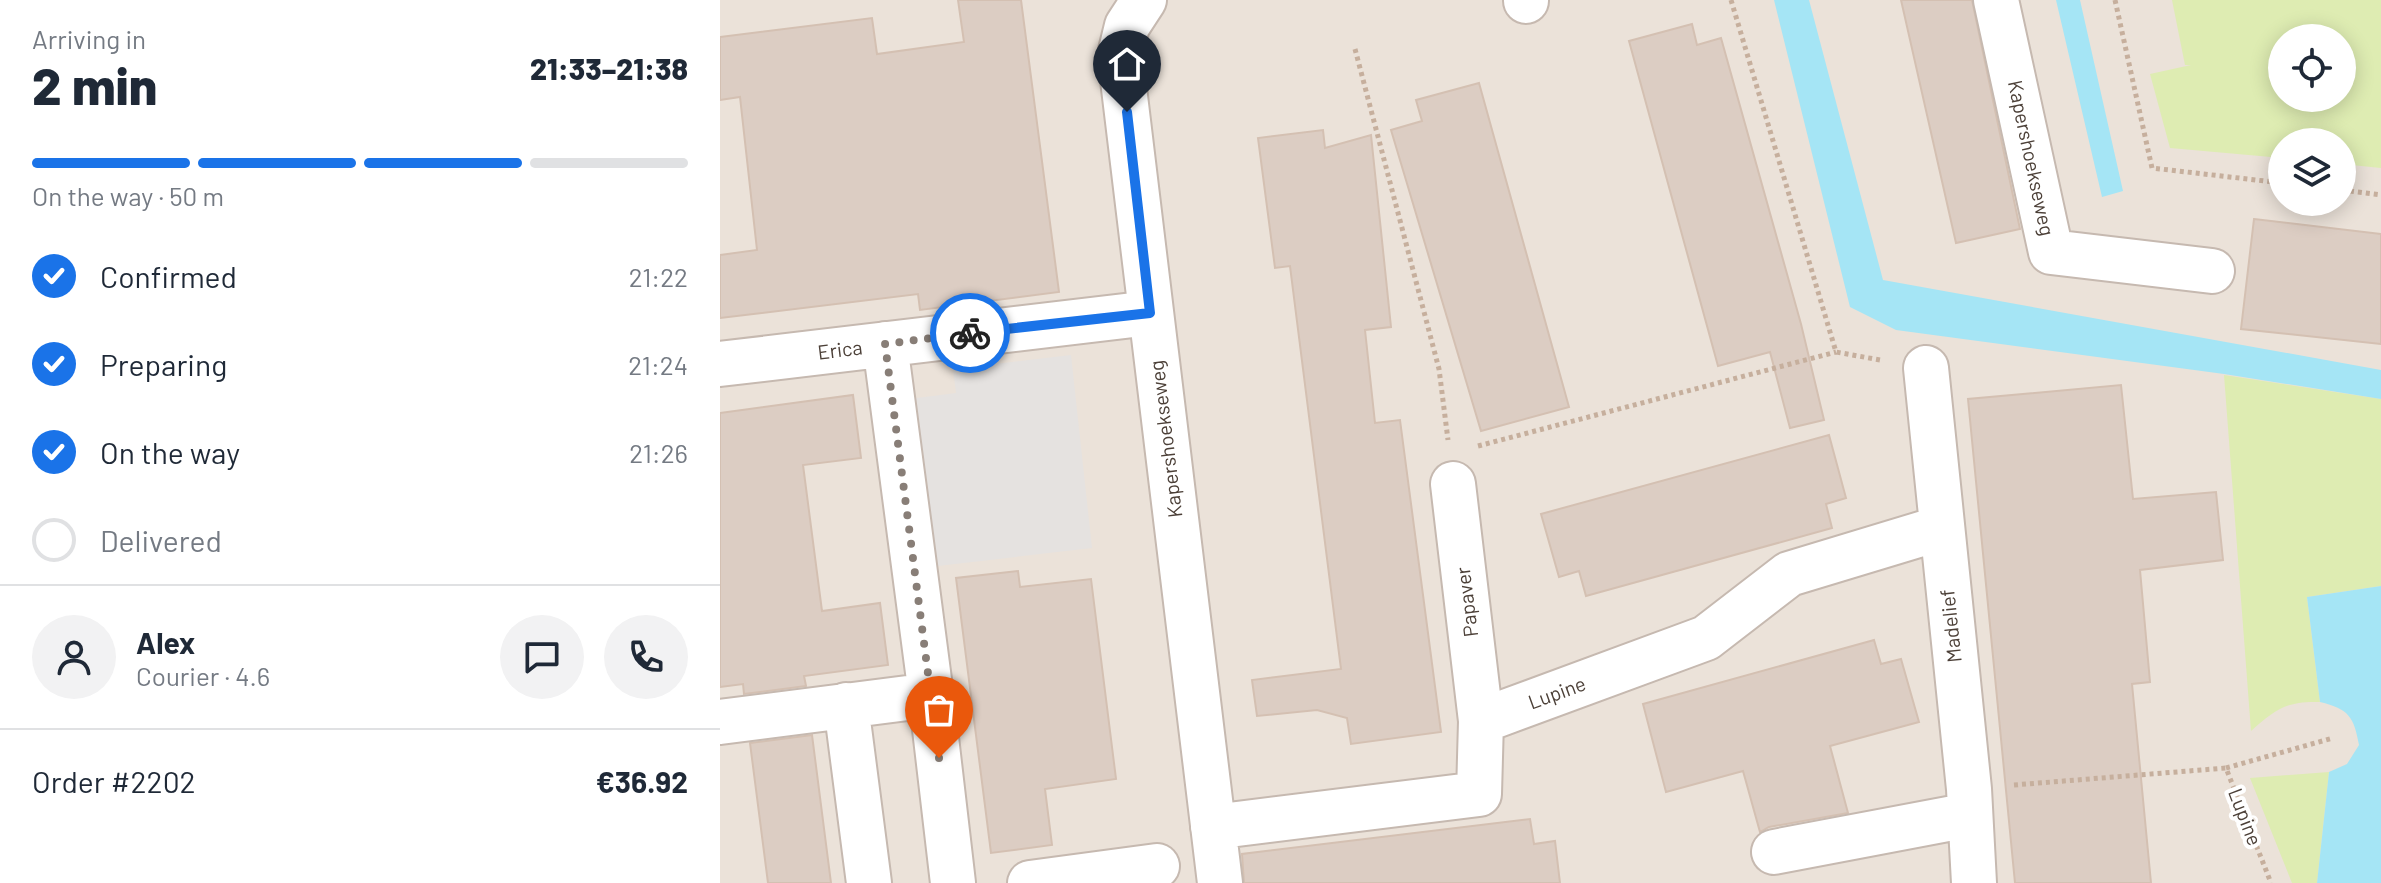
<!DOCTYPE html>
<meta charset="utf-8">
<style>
:root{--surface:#fff;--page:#f2f2f3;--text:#1f2937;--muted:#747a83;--line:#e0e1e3;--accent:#1a73e8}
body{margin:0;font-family:Barlow,sans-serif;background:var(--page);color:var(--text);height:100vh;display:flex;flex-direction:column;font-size:30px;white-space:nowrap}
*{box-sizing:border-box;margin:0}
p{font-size:26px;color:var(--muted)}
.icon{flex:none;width:44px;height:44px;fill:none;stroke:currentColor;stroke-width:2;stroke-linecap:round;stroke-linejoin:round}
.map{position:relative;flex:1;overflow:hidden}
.drawer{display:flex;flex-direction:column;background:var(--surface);width:720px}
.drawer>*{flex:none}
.tools{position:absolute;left:1548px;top:24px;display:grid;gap:16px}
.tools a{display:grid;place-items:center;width:88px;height:88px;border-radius:50%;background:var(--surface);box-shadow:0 4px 20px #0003;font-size:40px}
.pin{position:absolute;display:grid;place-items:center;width:68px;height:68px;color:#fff;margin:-82px -34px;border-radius:50% 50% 50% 0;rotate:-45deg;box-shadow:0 0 8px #0007}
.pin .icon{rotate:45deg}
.courier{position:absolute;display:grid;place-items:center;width:80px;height:80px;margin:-40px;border:6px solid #1a73e8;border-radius:50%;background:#fff;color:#222;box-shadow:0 2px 10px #0007}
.headline em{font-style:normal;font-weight:800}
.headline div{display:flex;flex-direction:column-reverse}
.headline{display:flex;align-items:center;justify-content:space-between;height:136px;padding:0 32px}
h1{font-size:52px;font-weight:800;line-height:60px}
.bar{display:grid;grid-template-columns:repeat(4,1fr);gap:12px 8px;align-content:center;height:96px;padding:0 32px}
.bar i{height:10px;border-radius:6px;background:var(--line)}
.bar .selected{background:var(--accent)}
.bar p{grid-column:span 4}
.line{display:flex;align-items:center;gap:20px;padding:0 32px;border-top:2px solid var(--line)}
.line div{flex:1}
.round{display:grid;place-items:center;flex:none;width:84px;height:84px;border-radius:42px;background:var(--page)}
ol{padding:0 32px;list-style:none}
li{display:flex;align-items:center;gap:24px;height:88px}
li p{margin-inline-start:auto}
li .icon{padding:8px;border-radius:50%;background:var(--accent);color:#fff;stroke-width:4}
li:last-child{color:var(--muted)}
li i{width:44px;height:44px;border:4px solid var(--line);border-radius:50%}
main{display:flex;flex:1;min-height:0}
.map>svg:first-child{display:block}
</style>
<main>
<section class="drawer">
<div class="headline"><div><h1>2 min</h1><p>Arriving in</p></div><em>21:33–21:38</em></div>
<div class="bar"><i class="selected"></i><i class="selected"></i><i class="selected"></i><i></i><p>On the way · 50 m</p></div>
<ol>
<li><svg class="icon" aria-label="check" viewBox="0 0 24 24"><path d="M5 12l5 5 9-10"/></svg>Confirmed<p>21:22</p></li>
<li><svg class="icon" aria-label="check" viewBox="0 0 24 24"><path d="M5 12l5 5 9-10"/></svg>Preparing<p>21:24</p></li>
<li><svg class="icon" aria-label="check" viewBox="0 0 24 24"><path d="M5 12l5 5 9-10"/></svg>On the way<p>21:26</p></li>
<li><i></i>Delivered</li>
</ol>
<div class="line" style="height:144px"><a class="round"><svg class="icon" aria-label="person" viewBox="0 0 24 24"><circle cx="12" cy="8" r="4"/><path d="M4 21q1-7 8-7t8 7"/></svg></a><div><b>Alex</b><p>Courier · 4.6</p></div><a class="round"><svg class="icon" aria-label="chat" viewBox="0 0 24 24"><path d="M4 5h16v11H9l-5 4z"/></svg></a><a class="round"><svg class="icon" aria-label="phone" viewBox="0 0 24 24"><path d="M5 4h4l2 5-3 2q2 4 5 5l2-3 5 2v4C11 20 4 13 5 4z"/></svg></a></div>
<div class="line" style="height:104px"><div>Order #2202</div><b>€36.92</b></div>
</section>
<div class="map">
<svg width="1661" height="883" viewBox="0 0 1661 883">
<rect width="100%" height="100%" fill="#f6f1eb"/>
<path fill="#ebe2d9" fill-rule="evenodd" d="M0,0H1661V883H0ZM1562,38H1622V98H1562ZM1562,142H1622V202H1562Z"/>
<path fill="#deecb2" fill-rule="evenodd" d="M1452,0H1661V168L1622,164V142H1562V158L1450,148L1430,74L1471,65H1465ZM1562,38H1622V98H1562Z
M1504,375L1661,399V586L1587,597L1600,702C1566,701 1556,709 1531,731Z
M1609,772L1597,883H1572L1530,778Z"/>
<path fill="#e5e2e0" d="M351,355L372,548L209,567L189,399L236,393L233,369Z"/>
<path fill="#a5e5f5" d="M1054,0H1089L1163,280L1661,370V399L1504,374L1176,330L1130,307Z
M1336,0H1360L1403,191L1382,197Z
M1661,586V883H1597L1609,772L1627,764L1639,745C1634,717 1629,709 1600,702L1587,597Z"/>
<path fill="#dccdc3" stroke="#d4c0b2" stroke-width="2" d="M238,0H301L339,292L200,310L198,294L0,318V255L37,250L20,97L0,100V37L152,18L157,54L244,42Z
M1181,0H1252L1300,229L1236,243Z
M972,24L977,45L1001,38L1081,324L1104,420L1070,428L1050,352L998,366L909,41Z
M759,83L849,407L761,431L671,130L702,121L696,100Z
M603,130L605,148L651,135L671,327L645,330L655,423L680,420L721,732L631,744L627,718L597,710L537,716L532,680L621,669L570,266L555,268L538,138Z
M1534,219L1661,234V344L1521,329Z
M1401,385L1413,499L1496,492L1503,560L1420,570L1430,682L1412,684L1431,883H1295L1248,399Z
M133,395L141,458L83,465L102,611L160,603L168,665L84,676L86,686L24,694L23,684L0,687V413Z
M1109,435L1126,498L1106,504L1112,528L866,596L859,571L839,577L821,514Z
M298,571L300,587L371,579L396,779L325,789L332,845L271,853L236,578Z
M1154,640L1161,664L1181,659L1199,722L1110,746L1128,813L1049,827L1040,832L1023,771L946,792L923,704Z
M92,735L111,883H48L30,743Z
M810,819L814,844L835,841L840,883H524L522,854Z"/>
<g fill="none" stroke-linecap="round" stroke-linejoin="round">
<g stroke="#c6b9b0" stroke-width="48">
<path id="minor" d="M424,0L407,26L400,55L500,883
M806,0V1
M1276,0L1331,252L1492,271
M0,364L430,313
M1206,368L1249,789L1254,883
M733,484L761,721
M211,695L233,883
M126,705L149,883
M0,722L211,695L165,344
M493,827L759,794L761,721L986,638L1069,574L1221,528
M1054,852L1249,815
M310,883L437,866"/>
</g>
<path stroke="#c6af9d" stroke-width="5" stroke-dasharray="4 4" stroke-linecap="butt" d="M1011,0L1116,352L1160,360
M1395,0L1432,168L1562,183
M635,49L719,369L728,440
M1622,190L1661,195
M758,446L1116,352
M1506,768L1613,738
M1294,785L1506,768L1551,883"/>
<use href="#minor" stroke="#fff" stroke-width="44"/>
</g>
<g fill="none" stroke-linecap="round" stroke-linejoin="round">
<path stroke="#887e77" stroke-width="8" stroke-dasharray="0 14.4" d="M219,758L165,344L250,333"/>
<path stroke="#1a73e8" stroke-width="10" d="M250,333L430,313L407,112"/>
</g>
<g text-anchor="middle" stroke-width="8" stroke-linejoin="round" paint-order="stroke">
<g font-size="20" fill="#4c4038" stroke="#fff">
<text transform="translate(1311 158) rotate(78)" y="7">Kapershoekseweg</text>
<text transform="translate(120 350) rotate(-7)" y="7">Erica</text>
<text transform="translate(446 439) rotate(-97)" y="7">Kapershoekseweg</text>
<text transform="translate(747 602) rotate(-97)" y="7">Papaver</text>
<text transform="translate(1231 626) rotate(-96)" y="7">Madelief</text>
<text transform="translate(837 693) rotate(-20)" y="7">Lupine</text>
<text transform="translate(1525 817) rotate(69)" y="7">Lupine</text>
</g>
</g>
</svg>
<div class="tools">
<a><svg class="icon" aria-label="locate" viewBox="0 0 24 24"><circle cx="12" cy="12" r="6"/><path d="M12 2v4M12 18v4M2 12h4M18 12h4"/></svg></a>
<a><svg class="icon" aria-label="layers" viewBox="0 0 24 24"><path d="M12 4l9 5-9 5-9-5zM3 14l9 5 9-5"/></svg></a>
</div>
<div class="pin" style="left:219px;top:758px;background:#ea580c"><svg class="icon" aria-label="bag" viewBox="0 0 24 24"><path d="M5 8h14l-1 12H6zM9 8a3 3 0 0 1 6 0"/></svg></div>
<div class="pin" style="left:407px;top:112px;background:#1f2937"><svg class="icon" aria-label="home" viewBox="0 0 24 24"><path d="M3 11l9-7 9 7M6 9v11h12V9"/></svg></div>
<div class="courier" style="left:250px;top:333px"><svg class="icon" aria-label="bike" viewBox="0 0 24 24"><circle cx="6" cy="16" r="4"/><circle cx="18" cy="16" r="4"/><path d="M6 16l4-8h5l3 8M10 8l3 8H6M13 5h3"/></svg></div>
</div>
</main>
